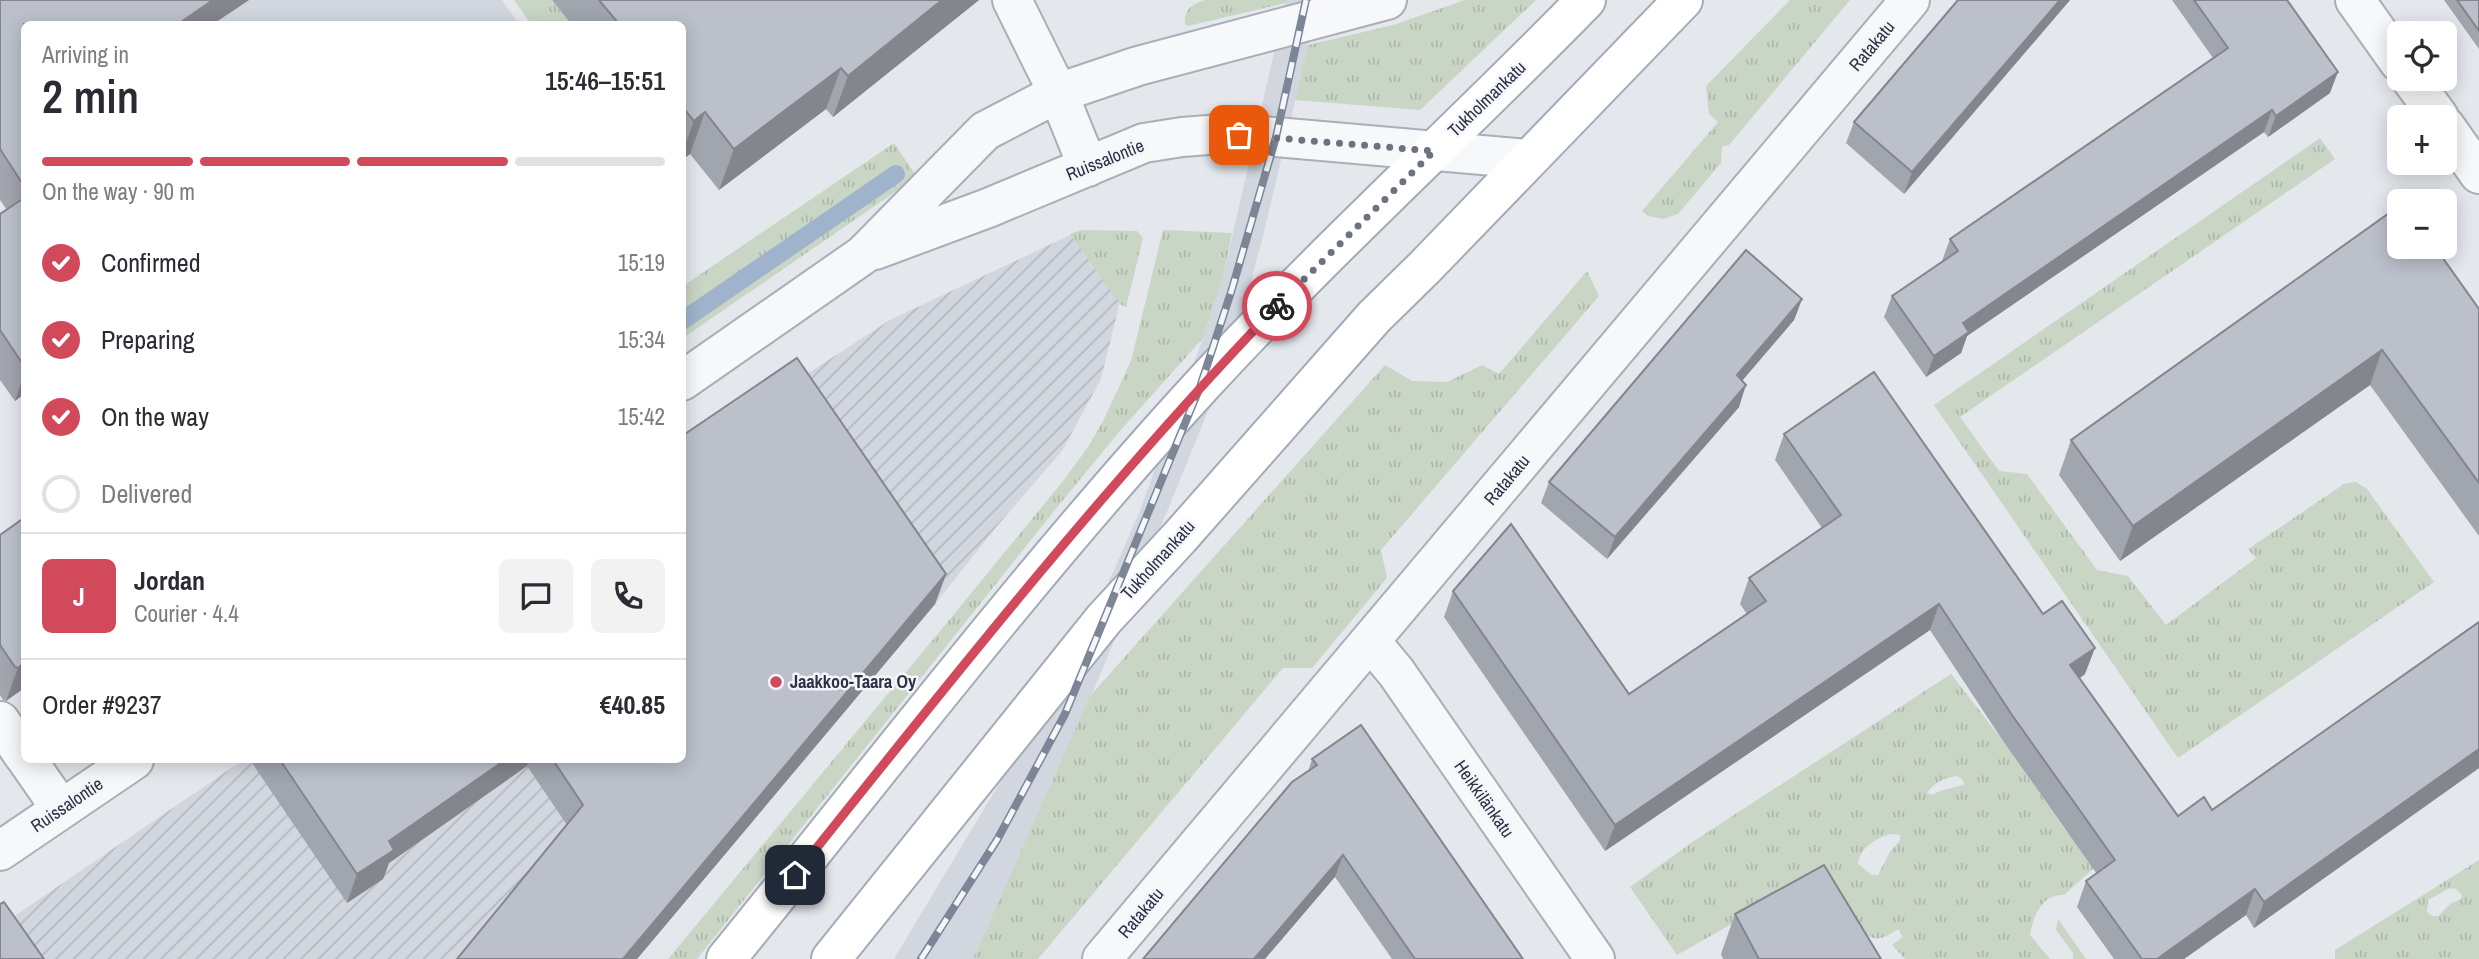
<!DOCTYPE html>
<meta charset="utf-8">
<style>
:root{--surface:#fff;--page:#f2f2f3;--text:#2b2b33;--muted:#7c7c81;--line:#e1e1e2;--accent:#d1495b}
body{margin:0;font-family:"Archivo Narrow",sans-serif;background:var(--page);color:var(--text);height:100vh;display:flex;flex-direction:column;font-size:26px;white-space:nowrap}
*{box-sizing:border-box;margin:0}
p{font-size:23px;color:var(--muted)}
.icon{flex:none;width:38px;height:38px;fill:none;stroke:currentColor;stroke-width:2;stroke-linecap:round;stroke-linejoin:round}
.map{position:relative;flex:1;overflow:hidden}
.panel{position:absolute;left:21px;top:21px;width:665px;height:742px;display:flex;flex-direction:column;background:var(--surface);border-radius:10px;box-shadow:0 4px 18px #0003}
.panel>*{flex:none}
.fabs{position:absolute;left:2387px;top:21px;display:grid;gap:14px}
.fabs a{display:grid;place-items:center;width:70px;height:70px;border-radius:10px;background:var(--surface);box-shadow:0 4px 18px #0003;font-size:35px}
.pin{position:absolute;display:grid;place-items:center;width:60px;height:60px;color:#fff;margin:-30px;border-radius:14px;box-shadow:0 4px 10px #0006}
.courier{position:absolute;display:grid;place-items:center;width:70px;height:70px;margin:-35px;border:5px solid #d1495b;border-radius:50%;background:#fff;color:#222;box-shadow:0 2px 9px #0007}
.head em{font-style:normal;font-weight:600}
.head div{display:flex;flex-direction:column-reverse}
.head{display:flex;align-items:center;justify-content:space-between;height:119px;padding:0 21px}
h1{font-size:46px;font-weight:600;line-height:52px}
.bar{display:grid;grid-template-columns:repeat(4,1fr);gap:10px 7px;align-content:center;height:84px;padding:0 21px}
.bar i{height:9px;border-radius:5px;background:var(--line)}
.bar .on{background:var(--accent)}
.bar p{grid-column:span 4}
.line{display:flex;align-items:center;gap:18px;padding:0 21px;border-top:2px solid var(--line)}
.line div{flex:1}
.round{display:grid;place-items:center;flex:none;width:74px;height:74px;border-radius:10px;background:var(--page)}
ol{padding:0 21px;list-style:none}
li{display:flex;align-items:center;gap:21px;height:77px}
li p{margin-inline-start:auto}
li .icon{padding:7px;border-radius:50%;background:var(--accent);color:#fff;stroke-width:4}
li:last-child{color:var(--muted)}
li i{width:38px;height:38px;border:4px solid var(--line);border-radius:50%}
.map>svg:first-child{display:block}
</style>
<div class="map">
<svg width="2479" height="959" viewBox="0 0 2479 959">
<defs>
<pattern id="industrial-furrows" width="10" height="10" patternUnits="userSpaceOnUse" patternTransform="scale(1.75)"><rect width="10" height="10" fill="#d2d6de"/><path d="M-1 1l2-2M0 10L10 0M9 11l2-2" fill="none" stroke="#b4b8c0"/></pattern>
<pattern id="grass-tufts" width="24" height="20" patternUnits="userSpaceOnUse" patternTransform="scale(1.75)"><rect width="24" height="20" fill="#c9d6c5"/><path d="M3 7l-1-3M5 7V3M7 7l1-3M15 17l-1-3M17 17v-4M19 17l1-3" fill="none" stroke="#adb8ab"/></pattern>
</defs>
<rect width="100%" height="100%" fill="#e4e7ec"/>
<path fill="#d2d6de" d="M0,0H502L519,24H24Z
M1286,0H1319L1262,240L1231,355L1101,673L973,959H894L1077,654L1139,513L1203,338L1223,277Z"/>
<path fill="url(#industrial-furrows)" d="M1081,230L1132,253L1101,379L1062,451L997,526L935,604L637,959H0V926L243,760H682L787,387L890,320Z"/>
<path fill="url(#grass-tufts)" fill-rule="evenodd" d="M514,0H552L571,24H531Z
M1205,0H1286V3L1188,26L1185,24C1184,9 1192,4 1205,0Z
M1465,0H1536L1420,110L1295,100L1308,45L1393,25Z
M1790,0H1850L1729,145L1722,146L1721,163L1678,214L1663,219L1648,216L1642,211L1718,122L1709,114L1706,86Z
M2320,138L2335,159L1960,417L1999,471L2027,474L2097,570L2128,576L2166,625L2256,558L2248,549L2344,484L2356,482L2367,489L2434,582L2178,758L1934,405Z
M894,143L917,177L683,338V286Z
M1081,230L1137,231L1143,238L1126,307L1121,305L1070,234Z
M1163,230L1232,233L1223,277L1203,338L1119,432L1054,511L697,959H668L950,619L1063,481L1088,447L1103,421L1131,361Z
M1587,271L1599,296L1381,550L1387,578L1312,668H1283L1038,959H973L1090,696L1385,365L1412,381L1447,382L1482,365L1499,374Z
M1951,674L2003,741L2066,831L2103,860L2064,895C2042,893 2033,917 2030,935L2050,959H1905L1892,945L1903,937L1898,929C1890,934 1883,940 1873,938C1856,933 1832,888 1822,873L1677,955L1630,887L1694,841ZM1956,776L1961,778L1965,784C1954,788 1942,789 1932,795L1927,793C1933,783 1944,778 1956,776ZM1890,834L1900,835V840L1890,852L1878,875H1872L1858,864C1859,848 1877,838 1890,834Z
M2479,860V959H2335V950ZM2450,888L2456,889L2462,895L2461,899L2450,904L2438,916H2432L2427,912L2428,900Z
M2058,919L2086,959H2073V953L2056,930Z"/>
<g fill="none" stroke-linecap="round" stroke-linejoin="round">
<path stroke="#9fb4cc" stroke-width="18" d="M682,321L896,174"/>
<g stroke="#a9aeb7" stroke-width="42">
<path id="minor" d="M1012,0L1058,93L1088,167
M2355,0L2399,62
M2411,79L2439,117
M2445,126L2479,174
M875,250L988,208L1144,143L1182,137L1222,134L1276,137L1528,159
M682,381L863,255L985,131L1058,93L1138,66L1387,0
M1371,642L1396,672L1595,959
M0,721L24,756
M27,760L61,809
M0,851L134,760
M1102,959L1910,0"/>
</g>
<g stroke="#a3abb8" stroke-width="42">
<path id="major" d="M726,959C883,766 1034,568 1202,385C1325,251 1459,130 1586,0
M831,959L1104,619L1180,537L1374,317L1425,267L1683,0"/>
</g>
<use href="#minor" stroke="#f7f8fa" stroke-width="38"/>
<use href="#major" stroke="#fff" stroke-width="38"/>
<g stroke="#7d8696" stroke-width="8">
<path id="rail" d="M921,959L997,840L1065,714L1200,387L1232,289L1276,137L1306,0"/>
</g>
<use href="#rail" stroke="#f4f6f9" stroke-width="5" stroke-dasharray="16" stroke-linecap="butt"/>
</g>
<path fill="#a1a5ae" d="M0,0H249L213,24H24V394L15,401L0,380V214L7,210L0,200Z
M552,0H979L833,117L826,109L719,190L690,154L682,160V24H571Z
M1958,0H2070L1904,194L1846,143L1854,122Z
M2172,0H2287L2330,93L2268,137L2264,132L1967,336L1961,353L1926,377L1884,317L1892,296L1942,261L1950,239L2213,58Z
M2444,0H2479V49Z
M1802,299L1794,320L1742,381L1739,407L1607,559L1541,503L1549,482Z
M2479,309V536L2370,385L2120,561L2059,475L2071,440Z
M797,358L946,574L935,604L637,959H457L567,825L527,766L389,863L383,879L347,903L252,763L253,760H682V436Z
M1784,434L2085,674L2080,678L2178,816L2212,810L2479,622V768L2254,928L2246,915L2184,959H2114L2077,907L2086,881L2097,874L2003,741L1930,630L1605,851L1444,617L1453,591L1629,694L1747,614L1740,604L1749,578L1822,528L1775,460Z
M0,535L24,688L6,701L3,700L0,695Z
M1312,759L1523,959H1392L1335,877L1308,772Z
M1735,914L1881,959H1723L1721,954Z"/>
<path fill="#83868d" d="M213,0H249L213,24H178Z
M942,0H979L833,117L848,76Z
M2060,0H2070L1904,194L1912,172Z
M841,68L826,109L719,190L734,149Z
M2338,72L2330,93L2268,137L2276,116Z
M2272,110L2264,132L1967,336L1961,353L1926,377L1934,356L1963,323Z
M705,112L690,154L682,160V153L694,121Z
M1802,299L1794,320L1729,396L1737,375Z
M2382,350L2370,385L2120,561L2133,526Z
M24,374V394L15,401Z
M1746,385L1739,407L1607,559L1615,537Z
M946,574L935,604L637,959H623Z
M1939,604L1930,630L1605,851L1615,825Z
M2095,648L2085,674L2061,691L2070,665Z
M24,663V688L6,701L18,668Z
M2479,749V768L2254,928L2264,902Z
M505,760H529L527,766L389,863L383,879L347,903L357,874L389,841Z
M1343,855L1335,877L1265,959H1254Z
M2255,889L2246,915L2184,959H2157Z"/>
<path fill="#bbc0ca" stroke="#83868d" stroke-width="2" d="M0,0H213L178,24H24V186L0,149Z
M599,0H942L848,76L841,68L734,149L705,112L694,121L682,106V24H619Z
M1958,0H2060L1912,172L1854,122Z
M2194,0H2287L2338,72L2276,116L2272,110L1963,323L1969,332L1934,356L1892,296L1958,251L1950,239L2228,48Z
M2457,0H2479V31Z
M24,198V366L0,330V214Z
M2399,206V247H2435L2479,309V483L2382,350L2133,526L2071,440Z
M1746,250L1802,299L1737,375L1746,385L1615,537L1549,482Z
M797,358L946,574L623,959H457L583,805L553,760H682V436Z
M1874,372L2043,614L2062,601L2095,648L2070,665L2178,816L2204,797L2212,810L2479,622V749L2264,902L2255,889L2157,959H2142L2086,881L2115,860L2012,715L1939,604L1615,825L1453,591L1511,524L1629,694L1766,601L1749,578L1841,515L1784,434Z
M24,518V663L18,668L15,667L0,645V535Z
M1361,725L1523,959H1415L1343,855L1254,959H1143L1292,782L1317,765L1312,759Z
M280,760H505L389,841L394,850L357,874Z
M1824,865L1881,959H1759L1735,914Z
M4,902L44,959H0V904Z"/>
<g fill="none" stroke-linecap="round" stroke-linejoin="round">
<path stroke="#6c737f" stroke-width="7" stroke-dasharray="0 12.6" d="M1239,135L1434,151L1277,306"/>
<path stroke="#d1495b" stroke-width="9" d="M795,875C950,681 1105,485 1277,306"/>
</g>
<circle fill="#d1495b" stroke="#f4f6f9" stroke-width="2.5" cx="776" cy="682" r="7"/>
<g text-anchor="middle" stroke-width="5" stroke-linejoin="round" paint-order="stroke">
<g font-size="18" fill="#2b3445" stroke="#f4f6f9">
<text transform="translate(1872 46) rotate(-50)" y="6">Ratakatu</text>
<text transform="translate(1487 99) rotate(-44)" y="6">Tukholmankatu</text>
<text transform="translate(1105 160) rotate(-22)" y="6">Ruissalontie</text>
<text transform="translate(1507 480) rotate(-50)" y="6">Ratakatu</text>
<text transform="translate(1158 560) rotate(-48)" y="6">Tukholmankatu</text>
<text transform="translate(1484 799) rotate(55)" y="6">Heikkilänkatu</text>
<text transform="translate(67 805) rotate(-34)" y="6">Ruissalontie</text>
<text transform="translate(1141 913) rotate(-50)" y="6">Ratakatu</text>
</g>
<g font-size="18" font-weight="bold" fill="#2b3445" stroke="#f4f6f9" text-anchor="start">
<text x="790" y="688">Jaakkoo-Taara Oy</text>
</g>
</g>
</svg>
<div class="fabs">
<a><svg class="icon" aria-label="locate" viewBox="0 0 24 24"><circle cx="12" cy="12" r="6"/><path d="M12 2v4M12 18v4M2 12h4M18 12h4"/></svg></a>
<a>+</a>
<a>−</a>
</div>
<div class="pin" style="left:1239px;top:135px;background:#ea580c"><svg class="icon" aria-label="bag" viewBox="0 0 24 24"><path d="M5 8h14l-1 12H6zM9 8a3 3 0 0 1 6 0"/></svg></div>
<div class="pin" style="left:795px;top:875px;background:#1f2937"><svg class="icon" aria-label="home" viewBox="0 0 24 24"><path d="M3 11l9-7 9 7M6 9v11h12V9"/></svg></div>
<div class="courier" style="left:1277px;top:306px"><svg class="icon" aria-label="bike" viewBox="0 0 24 24"><circle cx="6" cy="16" r="4"/><circle cx="18" cy="16" r="4"/><path d="M6 16l4-8h5l3 8M10 8l3 8H6M13 5h3"/></svg></div>
<section class="panel">
<div class="head"><div><h1>2 min</h1><p>Arriving in</p></div><em>15:46–15:51</em></div>
<div class="bar"><i class="on"></i><i class="on"></i><i class="on"></i><i></i><p>On the way · 90 m</p></div>
<ol>
<li><svg class="icon" aria-label="check" viewBox="0 0 24 24"><path d="M5 12l5 5 9-10"/></svg>Confirmed<p>15:19</p></li>
<li><svg class="icon" aria-label="check" viewBox="0 0 24 24"><path d="M5 12l5 5 9-10"/></svg>Preparing<p>15:34</p></li>
<li><svg class="icon" aria-label="check" viewBox="0 0 24 24"><path d="M5 12l5 5 9-10"/></svg>On the way<p>15:42</p></li>
<li><i></i>Delivered</li>
</ol>
<div class="line" style="height:126px"><b class="round" style="background:var(--accent);color:#fff">J</b><div><b>Jordan</b><p>Courier · 4.4</p></div><a class="round"><svg class="icon" aria-label="chat" viewBox="0 0 24 24"><path d="M4 5h16v11H9l-5 4z"/></svg></a><a class="round"><svg class="icon" aria-label="phone" viewBox="0 0 24 24"><path d="M5 4h4l2 5-3 2q2 4 5 5l2-3 5 2v4C11 20 4 13 5 4z"/></svg></a></div>
<div class="line" style="height:91px"><div>Order #9237</div><b>€40.85</b></div>
</section>
</div>
